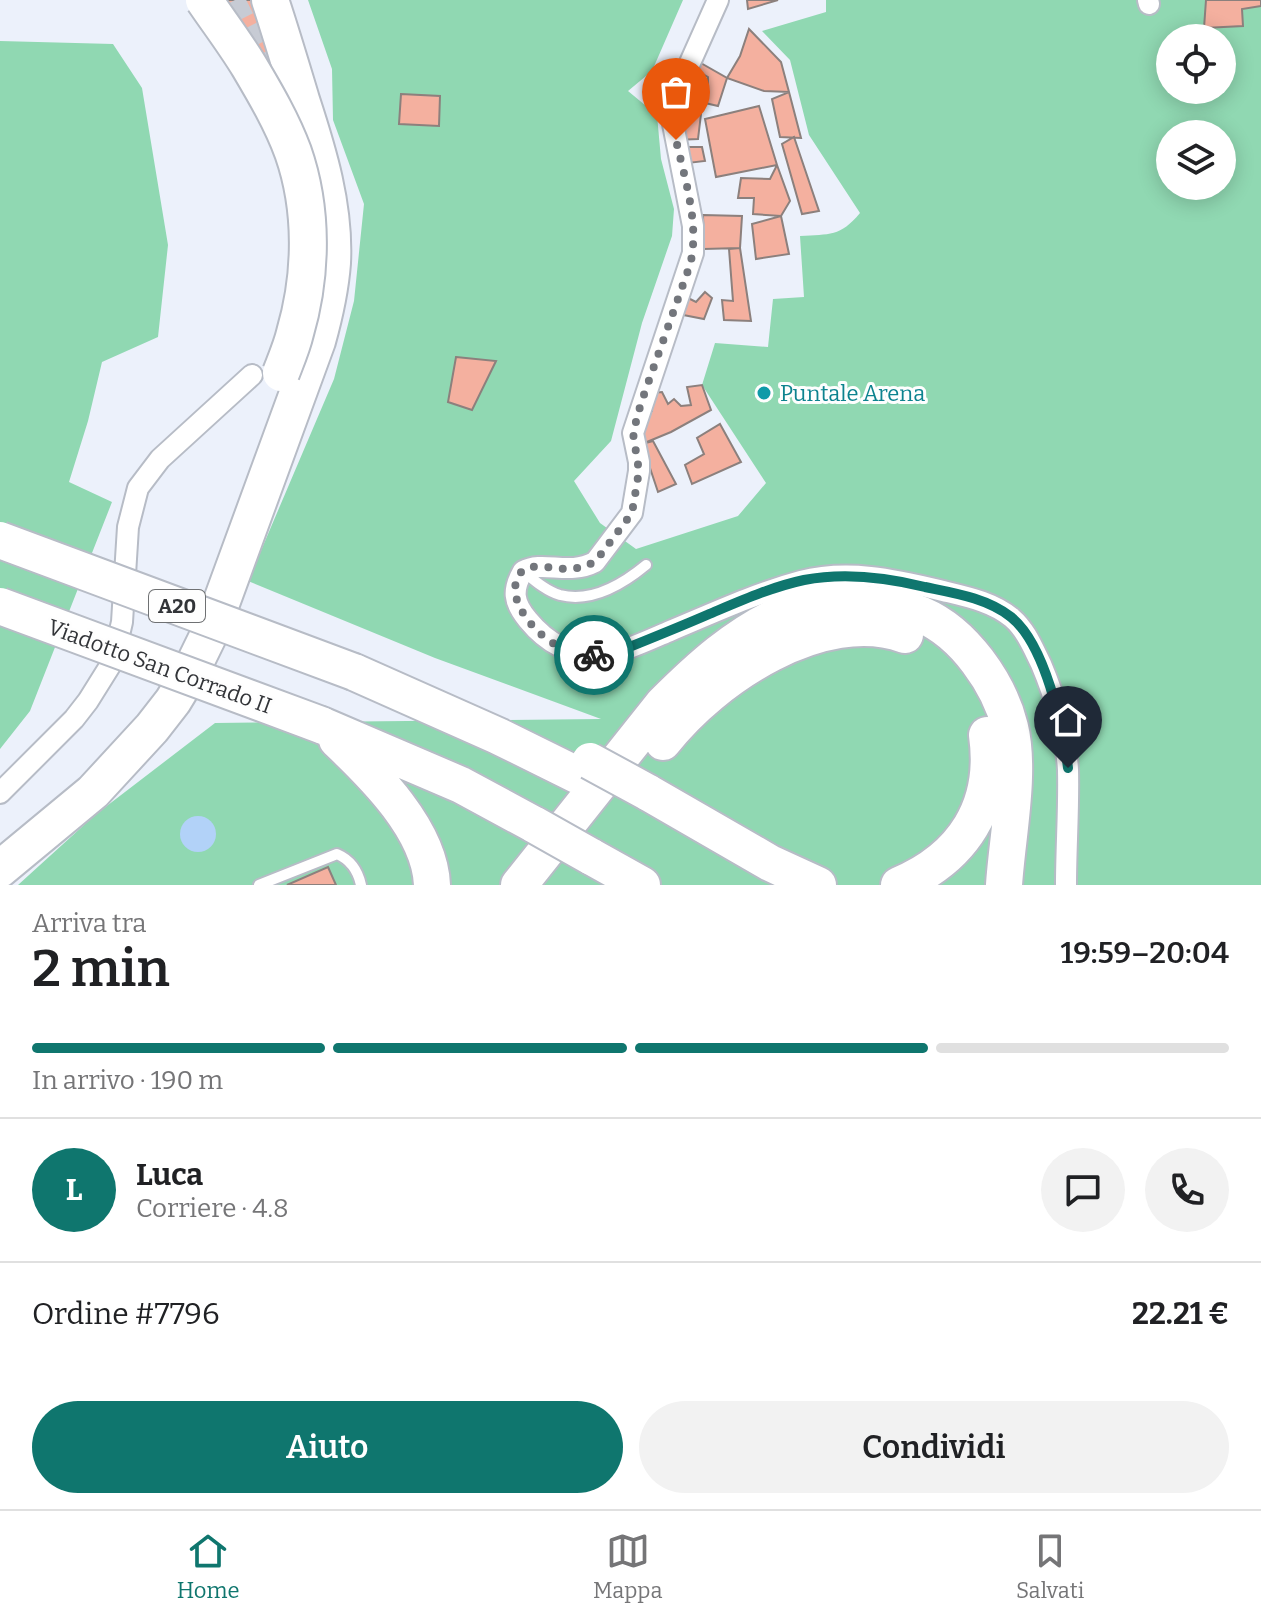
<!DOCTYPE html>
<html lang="it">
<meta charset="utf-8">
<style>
:root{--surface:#fff;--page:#f2f2f2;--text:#202124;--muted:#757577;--line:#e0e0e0;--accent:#0f766e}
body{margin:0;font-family:Bitter,serif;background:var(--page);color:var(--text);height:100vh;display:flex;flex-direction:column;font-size:30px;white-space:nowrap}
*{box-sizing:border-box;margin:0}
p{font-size:26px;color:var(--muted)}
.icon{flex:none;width:44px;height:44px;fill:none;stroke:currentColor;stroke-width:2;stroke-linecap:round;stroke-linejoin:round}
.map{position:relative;height:885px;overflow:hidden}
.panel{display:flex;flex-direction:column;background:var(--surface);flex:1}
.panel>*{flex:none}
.tools{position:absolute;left:1156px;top:24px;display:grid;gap:16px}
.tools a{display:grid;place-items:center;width:80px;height:80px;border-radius:50%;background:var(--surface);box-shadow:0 4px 20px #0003;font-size:40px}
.pin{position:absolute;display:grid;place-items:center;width:68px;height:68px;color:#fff;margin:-82px -34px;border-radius:50% 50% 50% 0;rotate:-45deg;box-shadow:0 0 8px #0007}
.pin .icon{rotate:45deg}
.courier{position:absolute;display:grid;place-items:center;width:80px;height:80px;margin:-40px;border:6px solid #0f766e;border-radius:50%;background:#fff;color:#222;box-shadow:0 2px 10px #0007}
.overview em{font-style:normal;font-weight:600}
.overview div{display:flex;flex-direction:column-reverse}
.overview{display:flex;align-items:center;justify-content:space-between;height:136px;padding:0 32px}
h1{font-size:52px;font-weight:600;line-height:60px}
.bar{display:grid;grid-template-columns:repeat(4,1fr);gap:12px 8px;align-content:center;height:96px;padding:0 32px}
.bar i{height:10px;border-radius:6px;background:var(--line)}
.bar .selected{background:var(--accent)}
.bar p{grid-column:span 4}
.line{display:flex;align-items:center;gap:20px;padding:0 32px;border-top:2px solid var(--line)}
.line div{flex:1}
.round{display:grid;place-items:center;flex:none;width:84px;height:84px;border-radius:42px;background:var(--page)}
.action{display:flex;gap:16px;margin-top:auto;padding:16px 32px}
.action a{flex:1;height:92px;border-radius:48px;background:var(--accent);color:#fff;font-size:32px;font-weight:600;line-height:92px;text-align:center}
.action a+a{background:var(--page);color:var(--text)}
.menu{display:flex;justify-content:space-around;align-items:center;height:112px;border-top:2px solid var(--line);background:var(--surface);font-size:22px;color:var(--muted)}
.menu a{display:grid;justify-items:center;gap:4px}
.menu .selected{color:var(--accent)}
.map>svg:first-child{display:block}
</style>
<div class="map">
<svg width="1261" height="885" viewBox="0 0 1261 885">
<rect width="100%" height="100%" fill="#ecf1fb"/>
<path fill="#90d8b2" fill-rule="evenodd" d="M308,0H683L652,71L628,91L657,115L661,159L674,209L672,236L642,323L611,441L574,481L600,523L636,549L738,516L766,483L702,385L715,343L768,347L773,299L804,297L800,236C830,234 840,237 860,213L809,135L790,60L762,31L826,12V0H1261V885H18L95,815L215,723L601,719L435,658L248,581L334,379L354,301L364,204L333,120L332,69ZM1170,38H1222V90H1170ZM1170,134H1222V186H1170Z
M0,41L113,44L142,88L168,245L158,337L102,362L88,421L69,482L112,502L30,711L0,749Z"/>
<path fill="#b2d2f8" d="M180 834a18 18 0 1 1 36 0a18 18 0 1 1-36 0Z"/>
<path fill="#f4b09f" stroke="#8c807d" stroke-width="2" d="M217,0H258L299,134Z
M747,0H778L748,9Z
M1206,0H1261V6L1242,9L1243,26L1204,28Z
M749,29L781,62L789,92L764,91L727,78L740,56Z
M692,58L727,78L718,106L675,96L680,83L708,93V77L688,66Z
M789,92L801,138L780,137L772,99Z
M401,94L440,96L439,126L399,124Z
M672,103L701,114L698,139L676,140Z
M759,106L777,165L716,177L705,119Z
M794,137L819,211L802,214L782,144Z
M687,147H702L705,161L688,163Z
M777,165L790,201L781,216L753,214L754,198H738L741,178L770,179Z
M703,215L742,216L740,248L704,249Z
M781,216L789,254L756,259L752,224Z
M740,248L751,321L724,320L722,300L733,301L729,249Z
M705,292L712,298L704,319L673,313L680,294L696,302Z
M456,357L496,361L472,410L448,402Z
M702,385L711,410L671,432L642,444L639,410L652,411V393L662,392L668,404L674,399L681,406L691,405L687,387Z
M720,424L741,462L692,484L685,465L704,454L697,438Z
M653,441L676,484L658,492L642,444Z
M328,867L336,885H287Z"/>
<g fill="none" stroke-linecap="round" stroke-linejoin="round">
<path stroke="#c7cbd4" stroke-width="20" stroke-dasharray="20 10" stroke-linecap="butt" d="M235,0L271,71"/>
<g stroke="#b7bcc6" stroke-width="14">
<path id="lane" d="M523,571C534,580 546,591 560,595C591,603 623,584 646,565
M259,885L337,854C351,860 358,871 361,885"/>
</g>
<g stroke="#b7bcc6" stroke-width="24">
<path id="street" d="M718,0L672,103V119L693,226V253L633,433L639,462V471L632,513L595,562C568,576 544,560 523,571C512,590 513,602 528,620C546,642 572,658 602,655C624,652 649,640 670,631C713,613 756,593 801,581C847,569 894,579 939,590C963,596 992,601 1012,618C1026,630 1033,648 1041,664C1055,697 1066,734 1068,770C1069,808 1066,847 1066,885
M1148,0L1149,4
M0,793L74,719L88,701L113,661L122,622L128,527L138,488L160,459L252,375"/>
</g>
<g stroke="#b7bcc6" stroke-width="40">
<path id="highway" d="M354,672L498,736L579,776
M321,725L461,785L535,825
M337,740C374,775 430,830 432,885
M663,742C713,678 822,605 905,635
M647,792L770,863L818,885
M590,856L642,885
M0,869L93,792L152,728L173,701L190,673L212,628L317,341C324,316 330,290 332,263C335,207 318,152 301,100C291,67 281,33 270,0
M519,885L663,704C698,669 737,633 784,613C811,602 846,600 874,605C891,607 907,609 922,615C964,633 999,683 1010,727C1021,772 1007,838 1004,885
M899,885C963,858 997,806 987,735"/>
</g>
<use href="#lane" stroke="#fff" stroke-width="10"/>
<use href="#street" stroke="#fff" stroke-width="20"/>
<use href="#highway" stroke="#fff" stroke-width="36"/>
<g stroke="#b7bcc6" stroke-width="40" stroke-linecap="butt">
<path id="highway-bridge" d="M204,0C219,22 235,43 249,66C265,93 282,122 293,152C313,209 312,275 295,333C292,346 286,360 281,373
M0,540L354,672
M0,606L321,725
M590,761L647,792
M535,825L590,856"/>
</g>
<use href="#highway-bridge" stroke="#fff" stroke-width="36"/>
</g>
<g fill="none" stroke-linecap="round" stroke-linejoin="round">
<path stroke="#73767c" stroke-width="8" stroke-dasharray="0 14.4" d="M594,655C582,654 570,652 558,646C536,635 500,596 522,571C531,562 558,570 571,569C580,568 587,565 595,562L632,513L639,471L633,433L641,403L690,265C700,225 685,180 676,140"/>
<path stroke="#0f766e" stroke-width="10" d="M594,655L617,652C647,640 677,628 707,615C738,602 771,587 804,580C845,572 885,577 925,587C954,593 987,598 1011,617C1045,644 1063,727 1068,768"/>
</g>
<circle fill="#0f9aa8" stroke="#fefefe" stroke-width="3" cx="764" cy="393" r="8"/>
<g text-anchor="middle" stroke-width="6" stroke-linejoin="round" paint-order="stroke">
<rect fill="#fefefe" stroke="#6f7173" stroke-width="2" x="149" y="590" width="56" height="32" rx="6"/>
<g font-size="20" font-weight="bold" fill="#323438">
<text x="177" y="613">A20</text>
</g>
<g font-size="22" fill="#0d838f" stroke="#fefefe" text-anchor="start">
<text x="780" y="401">Puntale Arena</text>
</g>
<g font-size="22" fill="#323438" stroke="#fefefe">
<text transform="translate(160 666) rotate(20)" y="8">Viadotto San Corrado II</text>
</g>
</g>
</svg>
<div class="tools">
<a><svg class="icon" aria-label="locate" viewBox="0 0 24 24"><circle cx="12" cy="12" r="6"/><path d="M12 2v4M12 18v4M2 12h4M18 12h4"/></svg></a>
<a><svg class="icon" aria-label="layers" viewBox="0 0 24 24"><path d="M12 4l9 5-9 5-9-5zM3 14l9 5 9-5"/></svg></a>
</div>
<div class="pin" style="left:676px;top:140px;background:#ea580c"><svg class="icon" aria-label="bag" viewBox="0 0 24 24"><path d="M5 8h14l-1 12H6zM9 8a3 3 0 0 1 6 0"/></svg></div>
<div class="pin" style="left:1068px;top:768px;background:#1f2937"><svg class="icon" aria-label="home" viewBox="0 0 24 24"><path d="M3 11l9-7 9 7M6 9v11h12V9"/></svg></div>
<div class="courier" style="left:594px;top:655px"><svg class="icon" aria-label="bike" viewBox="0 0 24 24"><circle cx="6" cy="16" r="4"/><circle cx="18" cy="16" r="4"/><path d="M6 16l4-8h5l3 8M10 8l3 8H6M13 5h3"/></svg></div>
</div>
<section class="panel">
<div class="overview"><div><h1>2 min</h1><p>Arriva tra</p></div><em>19:59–20:04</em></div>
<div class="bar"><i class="selected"></i><i class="selected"></i><i class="selected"></i><i></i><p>In arrivo · 190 m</p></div>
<div class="line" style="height:144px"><b class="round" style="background:var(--accent);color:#fff">L</b><div><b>Luca</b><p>Corriere · 4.8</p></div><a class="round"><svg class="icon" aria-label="chat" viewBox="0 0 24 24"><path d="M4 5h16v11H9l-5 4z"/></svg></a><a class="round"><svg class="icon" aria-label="phone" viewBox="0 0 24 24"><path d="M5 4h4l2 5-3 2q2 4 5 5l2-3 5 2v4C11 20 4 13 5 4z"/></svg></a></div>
<div class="line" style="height:104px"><div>Ordine #7796</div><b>22.21 €</b></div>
<div class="action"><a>Aiuto</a><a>Condividi</a></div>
</section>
<nav class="menu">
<a class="selected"><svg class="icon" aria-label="home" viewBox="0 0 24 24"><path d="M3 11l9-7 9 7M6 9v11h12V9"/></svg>Home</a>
<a><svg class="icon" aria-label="map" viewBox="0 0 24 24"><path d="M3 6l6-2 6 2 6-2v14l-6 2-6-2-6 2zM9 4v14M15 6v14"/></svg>Mappa</a>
<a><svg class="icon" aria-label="saved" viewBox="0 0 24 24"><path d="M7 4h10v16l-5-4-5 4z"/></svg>Salvati</a>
</nav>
